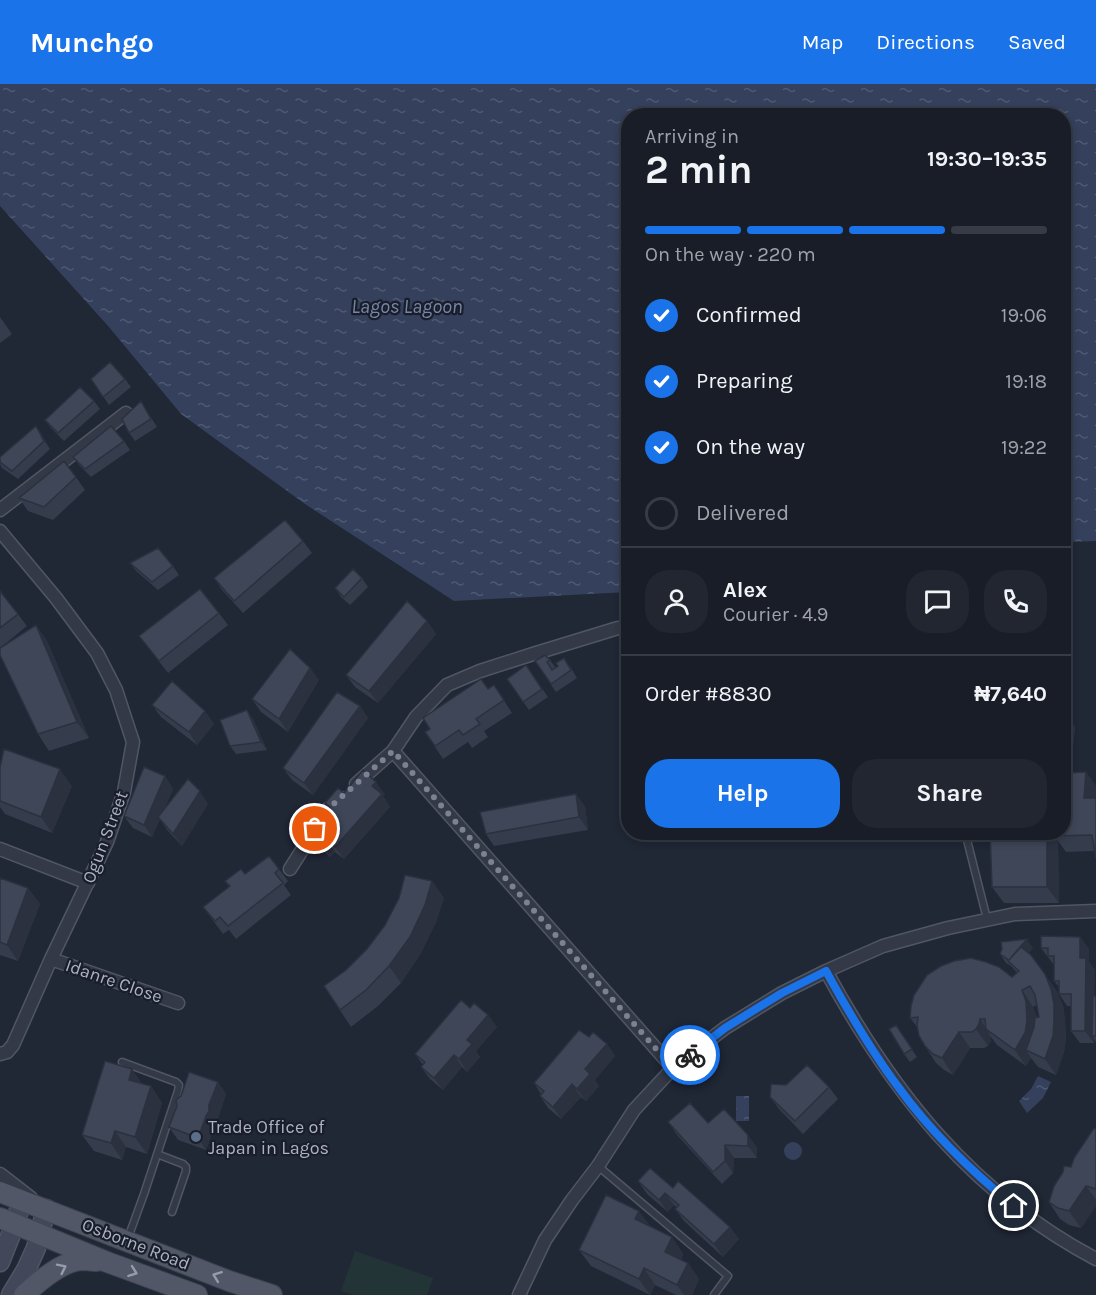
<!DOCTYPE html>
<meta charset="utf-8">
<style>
:root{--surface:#181d28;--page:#212630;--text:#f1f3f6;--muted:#9fa2a8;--line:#363b45;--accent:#1a73e8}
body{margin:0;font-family:Karla,sans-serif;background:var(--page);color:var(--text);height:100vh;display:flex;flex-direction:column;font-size:22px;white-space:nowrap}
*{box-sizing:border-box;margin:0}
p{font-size:20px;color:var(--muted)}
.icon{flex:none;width:33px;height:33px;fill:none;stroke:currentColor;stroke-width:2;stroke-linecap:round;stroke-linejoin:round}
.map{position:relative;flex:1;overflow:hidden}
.panel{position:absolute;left:621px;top:24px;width:450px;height:732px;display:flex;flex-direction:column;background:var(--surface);border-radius:24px;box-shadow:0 3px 9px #0003,0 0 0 2px var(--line)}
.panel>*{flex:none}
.pin{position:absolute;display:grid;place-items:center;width:51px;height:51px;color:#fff;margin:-26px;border:3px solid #fff;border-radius:50%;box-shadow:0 2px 6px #0007}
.courier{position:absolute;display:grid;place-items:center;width:60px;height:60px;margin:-30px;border:4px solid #1a73e8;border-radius:50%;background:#fff;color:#222;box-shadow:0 2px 8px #0007}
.overview em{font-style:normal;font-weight:700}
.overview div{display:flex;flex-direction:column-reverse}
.overview{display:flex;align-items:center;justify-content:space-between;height:102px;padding:0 24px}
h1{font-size:39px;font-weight:700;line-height:45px}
.bar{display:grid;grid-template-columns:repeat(4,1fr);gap:9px 6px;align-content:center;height:72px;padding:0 24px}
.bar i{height:8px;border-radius:4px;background:var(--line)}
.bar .on{background:var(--accent)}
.bar p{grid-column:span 4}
.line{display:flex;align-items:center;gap:15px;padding:0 24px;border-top:2px solid var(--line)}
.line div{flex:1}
.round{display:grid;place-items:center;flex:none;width:63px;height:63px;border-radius:24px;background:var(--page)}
ol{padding:0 24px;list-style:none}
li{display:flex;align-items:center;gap:18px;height:66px}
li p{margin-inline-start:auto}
li .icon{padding:6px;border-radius:50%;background:var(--accent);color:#fff;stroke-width:4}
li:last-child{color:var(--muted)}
li i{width:33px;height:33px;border:3px solid var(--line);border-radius:50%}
.primary-button{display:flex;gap:12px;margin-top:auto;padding:12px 24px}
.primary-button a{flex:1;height:69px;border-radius:24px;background:var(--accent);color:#fff;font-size:24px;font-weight:700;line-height:69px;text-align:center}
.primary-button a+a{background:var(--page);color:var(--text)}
header{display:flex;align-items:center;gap:36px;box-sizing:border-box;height:84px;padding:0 30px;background:var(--accent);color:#fff}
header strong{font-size:28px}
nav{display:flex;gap:33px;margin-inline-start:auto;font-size:21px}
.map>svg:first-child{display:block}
</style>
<header>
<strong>Munchgo</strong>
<nav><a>Map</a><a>Directions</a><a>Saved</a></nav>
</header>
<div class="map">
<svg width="1096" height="1211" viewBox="0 0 1096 1211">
<defs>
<pattern id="water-ripples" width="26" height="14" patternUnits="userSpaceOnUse" patternTransform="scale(1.5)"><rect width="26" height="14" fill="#34405c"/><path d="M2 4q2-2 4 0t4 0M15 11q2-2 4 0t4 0" fill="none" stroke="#4f5972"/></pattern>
</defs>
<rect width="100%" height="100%" fill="#202735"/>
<path fill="#233437" d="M355,1167L433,1194L427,1211H353L341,1207Z"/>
<path fill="url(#water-ripples)" d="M0,0H1096V457L1064,458V32H628V508L454,517L305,420L181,330L109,243L0,122Z
M1038,992L1051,998L1043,1014L1027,1029L1019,1017L1031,1005Z
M736,1012H749V1037H736Z
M784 1067a9 9 0 1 1 18 0a9 9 0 1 1-18 0Z"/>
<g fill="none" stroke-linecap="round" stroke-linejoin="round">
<g stroke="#515664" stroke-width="9">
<path id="service" d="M965,748L987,835
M122,978L176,998L179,1001L178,1007L144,1110L128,1154
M157,1070L183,1080L186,1083V1087L172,1128
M598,1082L728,1192L714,1211"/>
</g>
<g stroke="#515664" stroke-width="15">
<path id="minor" d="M0,426L126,329
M0,447L56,514L97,569L116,606L133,658L124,708L107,758L51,875L13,961L7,968L0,970
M393,667L416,633L447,601L480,587L533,570L618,544
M356,700L393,667L673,984
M0,765L88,799
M290,785L328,725L341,714
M51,875L178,919
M826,887C892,1008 971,1109 1096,1175
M0,1090L31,1114
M519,1211L545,1156L572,1116L598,1082L634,1026L673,984L725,944L782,909L826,887L883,862L948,844L1015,830L1096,827"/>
</g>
<g stroke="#515664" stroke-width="21">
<path id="secondary" d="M0,1178L15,1140L22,1116
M11,1211L26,1186L36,1164L46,1125"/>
</g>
<g stroke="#3d4250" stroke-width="22">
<path id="primary" d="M0,1108L229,1197L272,1211
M0,1134L107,1178L197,1211
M24,1211C38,1198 62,1177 82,1176C87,1176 93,1177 97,1177"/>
</g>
<use href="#service" stroke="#333946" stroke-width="6"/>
<use href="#minor" stroke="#333946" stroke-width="12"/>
<use href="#secondary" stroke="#424759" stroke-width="18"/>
<use href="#primary" stroke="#515766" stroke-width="20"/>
</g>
<path fill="#353c4c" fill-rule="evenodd" d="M0,233L12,250L0,259Z
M91,295H125L131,303L109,321Z
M94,317L100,325L64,357L51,344L45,336Z
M141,317L157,343L135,357L129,349Z
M36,342L50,365L18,395L2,384L0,380V373Z
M124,357L130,366L91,393L79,381L73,373Z
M76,393L85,406L53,436L28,427L19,414Z
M303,457L312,469L243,529L222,506L214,494Z
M130,479L173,482L179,491L158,506L136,487Z
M362,494L368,503L350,521L341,513L335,504Z
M0,507L27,542L0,564Z
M219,529L228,541L168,589L139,552Z
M427,537L436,550L378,619L355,603L346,591Z
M36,541L47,557L89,654L49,667L38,650Z
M550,576L556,584L570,582L577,594L556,608L535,577Z
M526,581L548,613L529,626L507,595Z
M310,584L319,596L288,648L261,628L252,615Z
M494,601L512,629L484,647L488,653L472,664L468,658L443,675L425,648Z
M152,621L205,627L214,640L197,661L161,633Z
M360,622L368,634L313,711L292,696L283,684Z
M1064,634H1069L1075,643L1071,680L1064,678Z
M253,635L267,666L236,670L230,662Z
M0,683L72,702L52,749L5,730L0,723Z
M1086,688L1096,702V774L1095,767L1066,768L1058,757L1059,819H1004L992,803L990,748H1064Z
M165,692L173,705L164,726L208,720L182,762L167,746L160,735L152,753L133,744L124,732Z
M344,709L385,710L383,712L390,723L344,775L335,768L330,773L317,761L308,748L329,724L325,719Z
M585,722L588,746L494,762L486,750Z
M279,785L288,797L284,801L291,811L236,855L229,846L223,850L203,823L229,803L225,797L245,790Z
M0,794L28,804L40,820L18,877L0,871Z
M432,797L444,814L436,838L421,869L401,899L378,922L351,943L324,902L346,886L367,865Z
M1080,853L1089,865V878L1095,886L1094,912H1096V958L1094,955V959H1080L1071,947V922H1067L1059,910V903L1054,897V881L1041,864Z
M1033,864L1028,869L1056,906L1063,921L1065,936L1066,955L1064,968L1056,991L1038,983L1031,974L1026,982L997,961L991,953V957L988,962L984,964H970L953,991L944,986L936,979L925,962L917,943L910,934L1012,893L1017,889L1011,882L1006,879L1000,870ZM1037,921L1039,933H1037L1033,923Z
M470,924L488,931L497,943L476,967L480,973L467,988L462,983L443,1006L430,995L421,983L423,981L415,970Z
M896,941L917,973L910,978L904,970Z
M589,953L607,960L615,972L595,996L599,1002L586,1017L581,1013L561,1035L548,1024L540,1012L541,1010L534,999Z
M218,998L226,1010L218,1034V1039L214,1044L206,1066L178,1056L169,1043Z
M142,1000L151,1002L162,1019L147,1070L126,1063L122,1076L94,1067L82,1051Z
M786,1001L829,1003L838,1015L803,1050L779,1025L770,1013Z
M668,1038L708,1039L757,1063V1074H734L733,1089L722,1100L677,1051Z
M1096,1045V1122L1081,1144L1069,1141L1060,1135L1049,1118Z
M638,1097L673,1104L730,1143L739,1155L723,1173L684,1137L675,1125L676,1123L674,1121L668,1128L647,1110Z
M651,1143L672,1153L683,1170L681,1176L688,1179L699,1195L692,1211H676L655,1201L650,1211L591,1182L579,1166Z"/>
<path fill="#2b313e" d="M36,342L42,350L50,365L44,357Z
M427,537L436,550L378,619L369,607Z
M36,541L47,557L89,654L77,638Z
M310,584L319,596L288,648L279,635Z
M360,622L368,634L313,711L304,699Z
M247,626L253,635L267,666L261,658Z
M205,627L214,640L197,661L189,648Z
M1069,634L1075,643L1071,680L1065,672Z
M60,685L72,702L52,749L41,733Z
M1086,688L1096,702V730L1084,714Z
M165,692L173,705L152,753L144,741Z
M376,698L385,710L383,712L390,723L344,775L335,763L372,702Z
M200,707L208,720L182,762L173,750Z
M576,710L585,722L588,746L579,733Z
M1047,748H1058L1054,752L1058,757L1059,819L1047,803Z
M326,755L335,768L330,773L322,760Z
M432,797L444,814L436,838L421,869L401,899L389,882Z
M28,804L40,820L18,877L7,861Z
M1080,853L1089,865V878L1095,886L1094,952H1092L1094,955V959L1085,947L1080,874Z
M1027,855L1033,864L1016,884L1010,876Z
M1045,890L1056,906L1063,921L1065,936L1066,955L1064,968L1056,991L1045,975Z
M1022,906L1033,923L1037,933L1026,966L1031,974L1026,982L1015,966Z
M488,931L497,943L476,967L480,973L467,988L459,975L467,956Z
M980,935L991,953V957L988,962L976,945Z
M959,948L970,964L953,991L942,974Z
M607,960L615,972L595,996L599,1002L586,1017L577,1005L585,985Z
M454,971L462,983L443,1006L434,994Z
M132,985L144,1002L129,996Z
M218,998L226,1010L218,1034V1039L214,1044L206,1066L198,1054Z
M572,1000L581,1013L561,1035L553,1023Z
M151,1002L162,1019L147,1070L135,1053Z
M115,1047L126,1063L122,1076L111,1059Z
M748,1051L757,1063V1074L748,1062Z
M725,1061L734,1074L733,1089L725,1077Z
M1086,1102L1096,1116V1122L1081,1144L1069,1127Z
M665,1109L674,1121L668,1128L659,1116Z
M639,1127L651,1143L635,1135Z
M730,1143L739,1155L723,1173L714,1160Z
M672,1153L683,1170L676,1184L665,1168Z
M688,1179L699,1195L692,1211H684L677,1201Z
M644,1184L655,1201L650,1211L639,1195Z"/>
<path fill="#3e4658" stroke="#2b313e" stroke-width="1.5" d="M110,278L125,295L103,313L91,295Z
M80,303L94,317L58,349L45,336Z
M141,317L151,335L129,349L122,335Z
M36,342L44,357L12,387L0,378V373Z
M111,342L124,357L85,385L73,373Z
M64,377L76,393L44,423L19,414Z
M285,436L303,457L234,517L214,494Z
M158,464L173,482L152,498L130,479Z
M353,485L362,494L344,513L335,504Z
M200,505L219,529L159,577L139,552Z
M0,507L18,530L0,544Z
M407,517L427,537L369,607L346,591Z
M36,541L77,638L38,650L0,571V564Z
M290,565L310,584L279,635L252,615Z
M545,571L550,576L547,578L552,586L558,582L556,579L564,574L571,586L551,600L535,577Z
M526,581L542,605L523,618L507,595Z
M481,595L488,605L494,601L504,616L476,635L480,640L463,651L459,646L435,662L425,648L430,645L423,634Z
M172,597L205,627L189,648L152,621Z
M337,608L360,622L304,699L283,684Z
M247,626L261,658L230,662L220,636Z
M1064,634H1069L1065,672L1064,671Z
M4,665L60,685L41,733L0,717V683Z
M144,683L165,692L144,741L124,732Z
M363,686L376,698L372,702L382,710L335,763L326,755L322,760L308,748L330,723L325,719L338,704L344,709Z
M1086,688L1084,714H1096V774L1092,751L1054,752V748H1064V689Z
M188,695L200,707L173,750L158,733Z
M576,710L579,733L486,750L480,728Z
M990,748H1047V803H992Z
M269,772L279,785L275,789L283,799L228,842L220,833L215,837L203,823L230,802L225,797L241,785L245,790Z
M405,791L432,797L425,821L410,853L389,882L366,906L340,926L324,902L346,886L367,865L385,841L399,814Z
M0,794L28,804L7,861L0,858Z
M1041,852L1080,853V874H1086L1085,947H1071V910H1059V897H1054V872H1048V864H1041Z
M1027,855L1009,876L1000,870L1002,865L1001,858Z
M1021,863L1031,871L1045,890L1051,905L1054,920V938L1053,952L1045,975L1026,966L1034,943L1035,934L1039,933L1035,911L1030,902L1022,906L1026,917L1027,937L1025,949L1015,966L986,945L985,935H980L979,940L976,945L972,948H959L942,974L933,970L925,962L919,952L917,942L918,933L910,934L911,922L914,911L927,891L941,882L954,877L971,874L986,878L999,883L1012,893L1019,887L1008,877Z
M1093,912H1096V952H1092Z
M461,916L470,924L474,919L488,931L467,956L472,960L459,975L454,971L434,994L421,983L425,978L415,970Z
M896,941L912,965L904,970L889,945Z
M579,946L589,953L593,948L607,960L585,985L590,990L577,1005L572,1000L553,1023L540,1012L544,1007L534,999Z
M105,977L132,985L129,996L151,1002L135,1053L115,1047L111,1059L82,1051Z
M807,981L829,1003L795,1037L770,1013L771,1000L786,1001Z
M189,988L218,998L209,1021V1027L206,1032L198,1054L169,1043L177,1022L176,1016L181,1012Z
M690,1019L708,1039L724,1025L748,1051V1062L725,1061V1077L713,1088L668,1038Z
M1094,1044L1096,1045V1105L1086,1102L1069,1127L1058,1124L1049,1118L1054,1102L1063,1088L1064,1082L1071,1083L1074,1074Z
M650,1084L673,1104L678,1097L730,1143L714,1160L675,1125L679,1121L665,1109L659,1116L638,1097Z
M606,1111L639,1127L635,1135L672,1153L665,1168L688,1179L677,1201L644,1184L639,1195L579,1166Z"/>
<defs><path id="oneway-chevron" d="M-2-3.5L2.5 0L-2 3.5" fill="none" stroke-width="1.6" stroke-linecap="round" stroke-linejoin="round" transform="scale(1.5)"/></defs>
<g stroke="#969cac">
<use href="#oneway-chevron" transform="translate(62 1184) rotate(-26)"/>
<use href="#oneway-chevron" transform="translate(133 1188) rotate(20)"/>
<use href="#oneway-chevron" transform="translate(217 1192) rotate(-159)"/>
</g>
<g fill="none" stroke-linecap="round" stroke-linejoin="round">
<path stroke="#7c8291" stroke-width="6" stroke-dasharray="0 10.8" d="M315,745L328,725L393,667L673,984L690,971"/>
<path stroke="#1a73e8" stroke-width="8" d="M690,971L725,944L782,909L826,887C848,927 871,967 899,1004C931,1048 971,1087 1014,1122"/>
</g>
<circle fill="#5c6f8a" stroke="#191e2a" stroke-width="2" cx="196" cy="1053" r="6"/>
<g text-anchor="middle" stroke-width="4.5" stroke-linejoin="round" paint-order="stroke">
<g font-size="18" fill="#adb3c3" stroke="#191e2a">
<text transform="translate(105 753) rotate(-69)" y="6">Ogun Street</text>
<text transform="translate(114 897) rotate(19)" y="6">Idanre Close</text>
<text transform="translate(136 1160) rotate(21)" y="6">Osborne Road</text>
</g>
<g font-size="18" fill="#adb3c3" stroke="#191e2a" text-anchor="start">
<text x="208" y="1049">Trade Office of<tspan x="208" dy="21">Japan in Lagos</tspan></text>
</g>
<g font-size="20" font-style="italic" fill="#7686aa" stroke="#191e2a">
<text x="407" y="229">Lagos Lagoon</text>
</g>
</g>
</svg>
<div class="pin" style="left:315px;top:745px;background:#ea580c"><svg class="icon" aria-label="bag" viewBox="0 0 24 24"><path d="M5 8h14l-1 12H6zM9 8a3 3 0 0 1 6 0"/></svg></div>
<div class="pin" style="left:1014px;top:1122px;background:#1f2937"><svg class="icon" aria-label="home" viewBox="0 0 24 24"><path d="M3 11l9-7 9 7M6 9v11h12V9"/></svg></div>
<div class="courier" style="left:690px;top:971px"><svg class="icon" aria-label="bike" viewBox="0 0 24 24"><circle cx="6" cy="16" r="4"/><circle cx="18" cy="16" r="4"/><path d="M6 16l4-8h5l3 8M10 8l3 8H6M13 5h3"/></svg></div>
<section class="panel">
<div class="overview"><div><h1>2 min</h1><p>Arriving in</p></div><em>19:30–19:35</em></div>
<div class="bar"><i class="on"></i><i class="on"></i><i class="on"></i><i></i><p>On the way · 220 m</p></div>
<ol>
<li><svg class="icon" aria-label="check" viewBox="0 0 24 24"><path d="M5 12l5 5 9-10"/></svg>Confirmed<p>19:06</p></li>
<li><svg class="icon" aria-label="check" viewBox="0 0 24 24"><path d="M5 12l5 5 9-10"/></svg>Preparing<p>19:18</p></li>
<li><svg class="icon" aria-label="check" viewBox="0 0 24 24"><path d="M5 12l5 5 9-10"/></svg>On the way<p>19:22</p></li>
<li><i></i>Delivered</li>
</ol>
<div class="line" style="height:108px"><a class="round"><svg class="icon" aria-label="person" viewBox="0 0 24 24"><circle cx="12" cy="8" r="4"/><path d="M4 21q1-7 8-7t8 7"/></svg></a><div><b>Alex</b><p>Courier · 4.9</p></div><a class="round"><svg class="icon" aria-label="chat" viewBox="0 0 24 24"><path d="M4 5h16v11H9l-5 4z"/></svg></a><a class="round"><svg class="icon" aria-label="phone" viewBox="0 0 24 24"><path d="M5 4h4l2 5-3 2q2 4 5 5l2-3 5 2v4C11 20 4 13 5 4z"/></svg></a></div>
<div class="line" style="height:78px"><div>Order #8830</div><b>₦7,640</b></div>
<div class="primary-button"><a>Help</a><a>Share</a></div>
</section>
</div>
